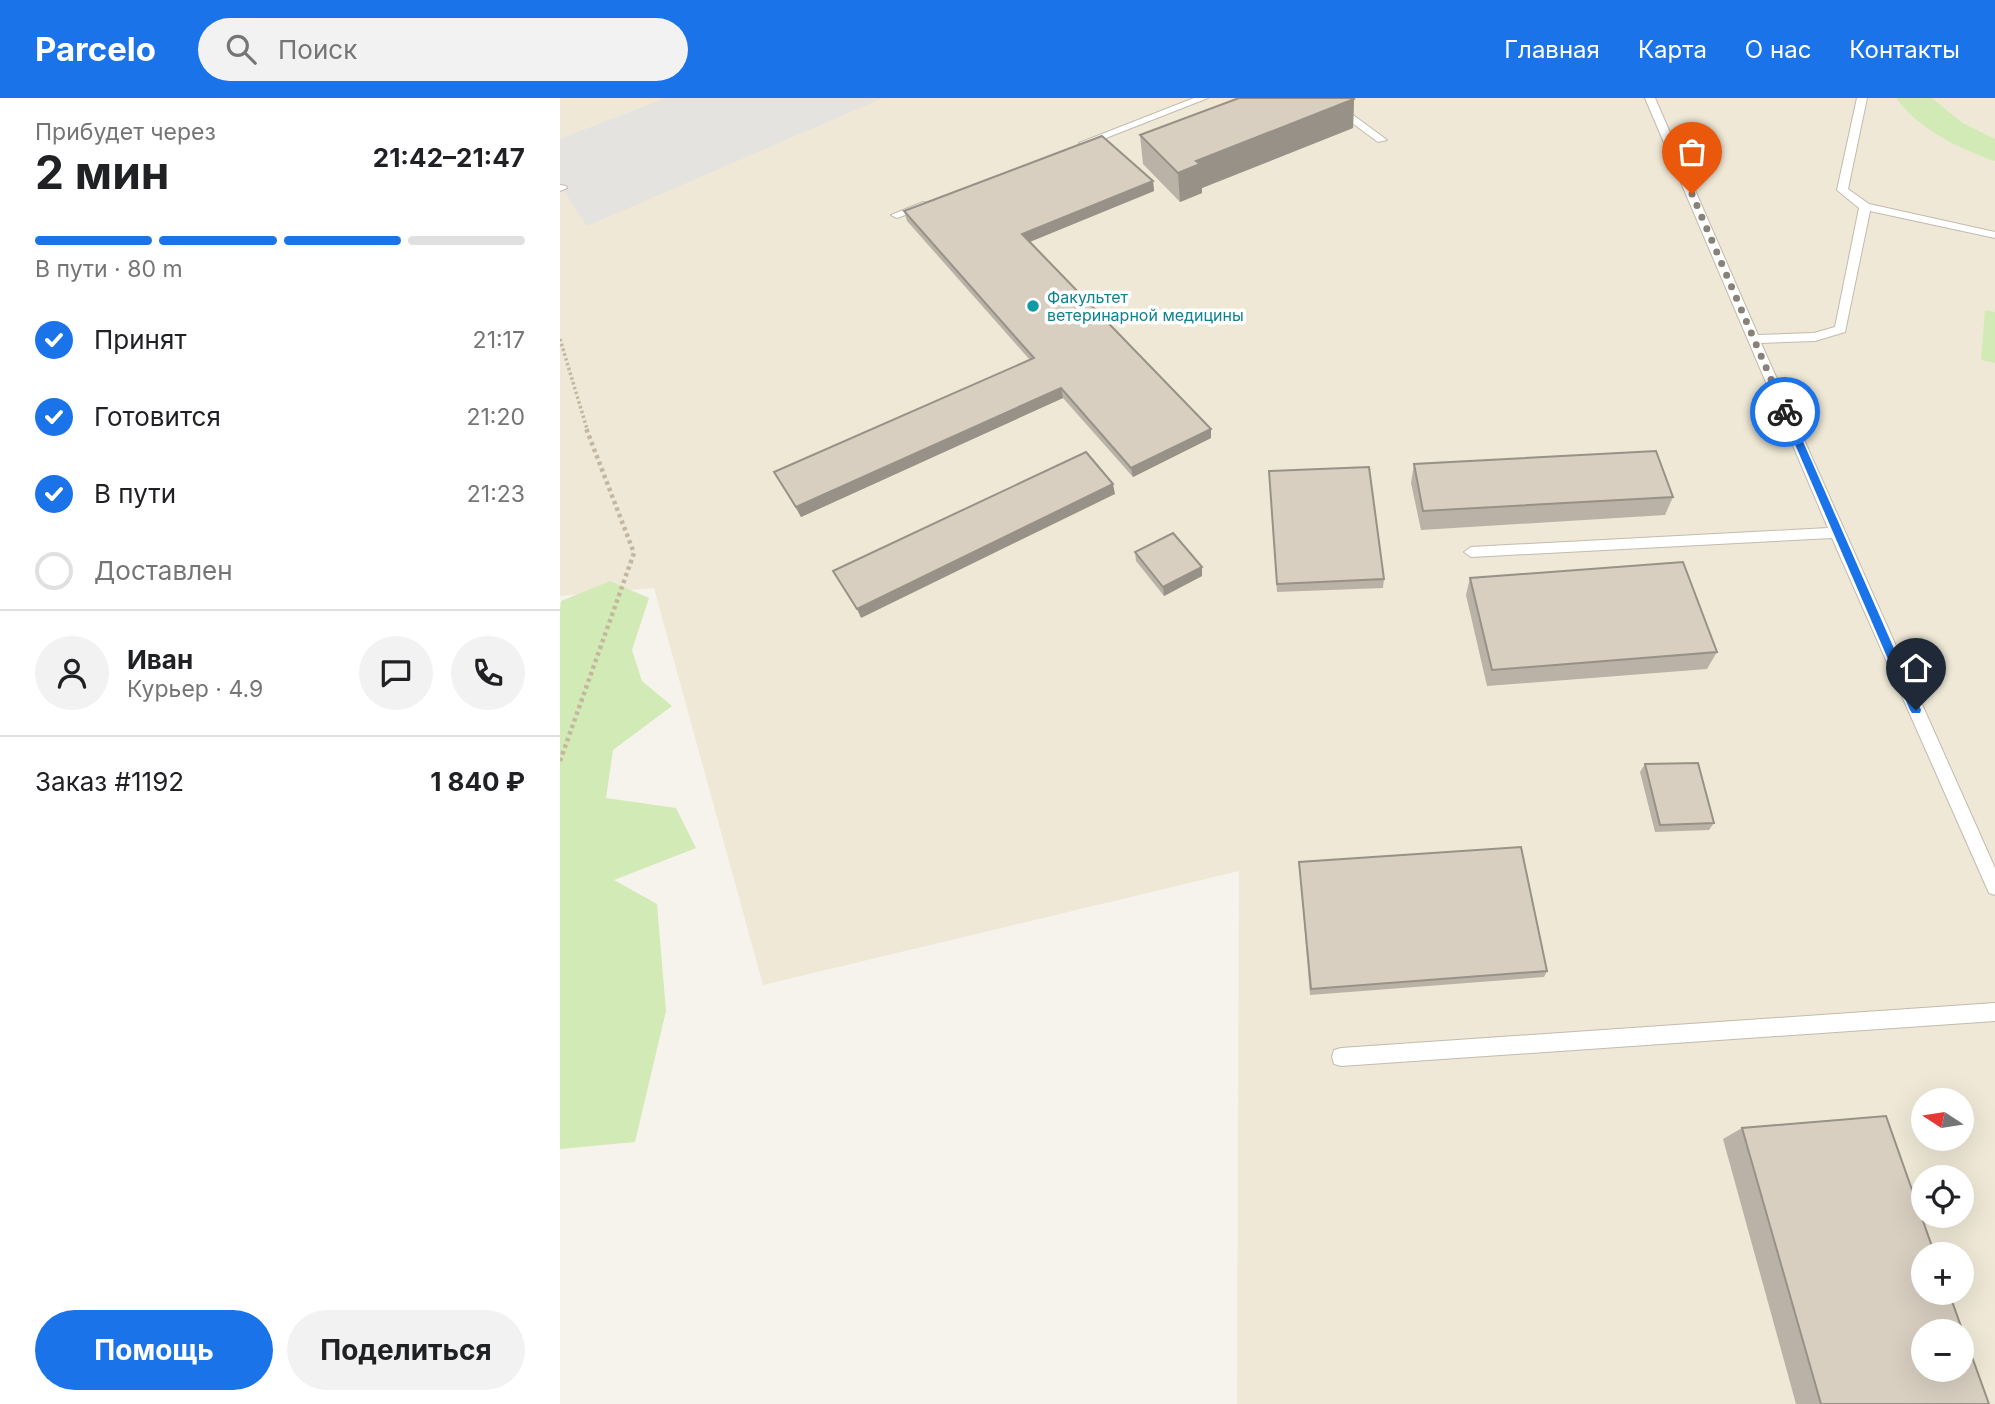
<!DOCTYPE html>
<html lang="ru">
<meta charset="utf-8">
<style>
:root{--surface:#fff;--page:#f2f2f2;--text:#202124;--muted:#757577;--line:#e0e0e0;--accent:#1a73e8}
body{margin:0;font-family:Inter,sans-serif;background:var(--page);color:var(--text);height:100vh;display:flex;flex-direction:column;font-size:26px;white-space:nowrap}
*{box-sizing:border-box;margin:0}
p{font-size:23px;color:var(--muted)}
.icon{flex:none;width:38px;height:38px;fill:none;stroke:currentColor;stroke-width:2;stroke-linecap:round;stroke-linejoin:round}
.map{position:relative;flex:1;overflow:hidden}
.details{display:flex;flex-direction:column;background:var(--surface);width:560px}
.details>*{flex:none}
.needle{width:46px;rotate:282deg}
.tools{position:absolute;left:1351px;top:990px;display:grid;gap:14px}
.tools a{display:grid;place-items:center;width:63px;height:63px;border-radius:50%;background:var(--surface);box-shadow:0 7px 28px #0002;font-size:35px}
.pin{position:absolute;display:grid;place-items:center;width:60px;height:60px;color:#fff;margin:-72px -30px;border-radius:50% 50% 50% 0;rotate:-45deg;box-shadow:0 0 7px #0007}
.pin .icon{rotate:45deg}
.courier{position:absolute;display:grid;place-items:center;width:70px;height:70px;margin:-35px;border:5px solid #1a73e8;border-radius:50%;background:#fff;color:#222;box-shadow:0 2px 9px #0007}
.head em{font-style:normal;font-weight:700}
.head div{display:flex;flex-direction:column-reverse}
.head{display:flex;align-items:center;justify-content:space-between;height:119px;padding:0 35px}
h1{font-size:46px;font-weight:700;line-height:52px}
.bar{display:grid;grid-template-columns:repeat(4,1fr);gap:10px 7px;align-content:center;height:84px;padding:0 35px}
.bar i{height:9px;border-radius:5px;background:var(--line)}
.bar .current{background:var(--accent)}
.bar p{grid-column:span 4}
.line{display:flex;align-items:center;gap:18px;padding:0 35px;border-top:2px solid var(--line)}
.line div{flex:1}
.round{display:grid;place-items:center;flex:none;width:74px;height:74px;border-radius:37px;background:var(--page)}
ol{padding:0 35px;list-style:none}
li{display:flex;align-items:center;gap:21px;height:77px}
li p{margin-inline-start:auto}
li .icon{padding:7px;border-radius:50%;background:var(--accent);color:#fff;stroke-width:4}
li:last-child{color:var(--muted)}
li i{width:38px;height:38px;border:4px solid var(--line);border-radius:50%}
.action{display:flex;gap:14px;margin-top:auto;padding:14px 35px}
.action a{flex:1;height:80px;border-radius:42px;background:var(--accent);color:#fff;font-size:28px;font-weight:700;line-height:80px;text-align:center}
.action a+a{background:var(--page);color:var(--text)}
header{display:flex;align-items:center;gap:42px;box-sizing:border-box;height:98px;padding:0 35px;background:var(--accent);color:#fff}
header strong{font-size:33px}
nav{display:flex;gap:38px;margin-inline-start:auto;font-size:24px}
.search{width:490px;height:63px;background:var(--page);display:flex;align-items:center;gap:18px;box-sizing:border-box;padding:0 24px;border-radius:38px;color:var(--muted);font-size:26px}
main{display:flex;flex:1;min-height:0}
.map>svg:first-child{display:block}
</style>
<header>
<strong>Parcelo</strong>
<div class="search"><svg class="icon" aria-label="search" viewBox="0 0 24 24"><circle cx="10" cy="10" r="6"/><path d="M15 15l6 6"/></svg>Поиск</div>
<nav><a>Главная</a><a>Карта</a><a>О нас</a><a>Контакты</a></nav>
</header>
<main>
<section class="details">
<div class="head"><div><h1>2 мин</h1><p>Прибудет через</p></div><em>21:42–21:47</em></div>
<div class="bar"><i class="current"></i><i class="current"></i><i class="current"></i><i></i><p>В пути · 80 m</p></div>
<ol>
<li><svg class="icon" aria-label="check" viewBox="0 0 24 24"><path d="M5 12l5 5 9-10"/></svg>Принят<p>21:17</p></li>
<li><svg class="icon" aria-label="check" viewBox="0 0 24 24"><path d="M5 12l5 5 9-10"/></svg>Готовится<p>21:20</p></li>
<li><svg class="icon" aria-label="check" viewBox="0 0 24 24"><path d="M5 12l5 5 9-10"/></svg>В пути<p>21:23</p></li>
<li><i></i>Доставлен</li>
</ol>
<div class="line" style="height:126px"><a class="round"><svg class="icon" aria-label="person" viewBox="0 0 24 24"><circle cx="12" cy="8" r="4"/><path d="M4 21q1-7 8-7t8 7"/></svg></a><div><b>Иван</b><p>Курьер · 4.9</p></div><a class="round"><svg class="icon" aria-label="chat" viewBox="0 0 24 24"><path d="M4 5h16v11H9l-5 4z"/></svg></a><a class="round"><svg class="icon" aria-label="phone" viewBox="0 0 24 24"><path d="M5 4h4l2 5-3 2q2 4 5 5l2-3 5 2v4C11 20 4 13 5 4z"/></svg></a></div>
<div class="line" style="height:91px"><div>Заказ #1192</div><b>1 840 ₽</b></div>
<div class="action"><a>Помощь</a><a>Поделиться</a></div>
</section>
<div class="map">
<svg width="1435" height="1306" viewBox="0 0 1435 1306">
<rect width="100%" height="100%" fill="#f6f3ec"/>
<path fill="#efe8d6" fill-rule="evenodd" d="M0,0H1435V1306H677L679,773L203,887L94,490L0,498ZM1363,1003H1402V1041H1363ZM1363,1080H1402V1118H1363ZM1363,1157H1402V1195H1363ZM1363,1234H1402V1272H1363Z"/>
<path fill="#d2eab5" d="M1336,0H1372L1401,24L1435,41V63C1400,51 1358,31 1336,0Z
M1425,212L1435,214V265L1421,262Z
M50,483L89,500L72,552L82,583L112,608L53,652L46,700L116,710L136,750L54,782L97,806L106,913L75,1044L0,1051V511L1,503Z"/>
<path fill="#e5e3e0" d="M105,0H323L27,128L0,87V41Z"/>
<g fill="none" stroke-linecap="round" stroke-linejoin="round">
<g stroke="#c2bbae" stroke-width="2">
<path id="service" d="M634,0H648L528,47L519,45Z
M758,0H770L827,42L818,44Z
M1085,0H1095L1198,237L1254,235L1275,229L1299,110L1277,92L1297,0H1307L1288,91L1309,106L1435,134V140L1310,113L1285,234L1255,243L1201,245L1435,770V797L1429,795L1272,440L911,459L904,454L911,449L1268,430Z
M0,87L6,88L7,90L0,93Z
M363,104L367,105V109L337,120L331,117Z
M1435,905V923L781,968L774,966L772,959L774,952L781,950Z"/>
</g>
<path stroke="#c4b79f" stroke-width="3.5" stroke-dasharray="2.5 2.5" stroke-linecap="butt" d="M0,241L27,331"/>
<path stroke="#c4b79f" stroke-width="4.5" stroke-dasharray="3.5 3.5" stroke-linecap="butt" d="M0,663L74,455L26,330"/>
<use href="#service" fill="#fff" fill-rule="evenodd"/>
</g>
<path fill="#bab2a6" d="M794,1L793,30L642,90V95L620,104L583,66L580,37Z
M593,83L594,93L470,143L651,331V340L573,379L503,300L241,419L214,374L470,262L347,123L344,113Z
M854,366L1113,399L1105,417L861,432L851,385Z
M709,373L824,481L823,490L717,494Z
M575,454L642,478L604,498L576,463Z
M910,480L1157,554L1147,571L927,588L906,497Z
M1085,666L1154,725L1149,732L1095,734L1080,674Z
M739,764L987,873L984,879L750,897Z
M1182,1030L1429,1306H1236L1163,1041Z"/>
<path fill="#979187" d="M794,1L793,30L642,90V95L620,104L618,75L636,63Z
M593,83L594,93L465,146L462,136Z
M501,290L503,300L241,419L236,409Z
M651,331V340L573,379L571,370Z
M553,386L555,396L301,520L297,511Z
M642,469V478L604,498L603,489Z"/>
<path fill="#d8cfc1" stroke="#979187" stroke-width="2" fill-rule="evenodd" d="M679,0H793L794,1L636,63L640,66L618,75L580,37Z
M542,38L593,83L462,136L651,331L571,370L501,290L236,409L214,374L474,260L344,113Z
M1096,353L1113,399L863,413L854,366Z
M526,354L553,386L297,511L273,473Z
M809,369L824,481L717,486L709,373Z
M613,435L642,469L603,489L575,454Z
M1123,464L1157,554L932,572L910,480Z
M1138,665L1154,725L1100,727L1085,666Z
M961,749L987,873L751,891L739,764Z
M1326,1018L1375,1157H1363V1195H1389L1429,1306H1261L1182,1030ZM1363,1234H1402V1272H1363Z"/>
<path fill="#1a73e8" d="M1225,310L1230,314L1361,612L1360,615H1352L1350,612L1221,314Z"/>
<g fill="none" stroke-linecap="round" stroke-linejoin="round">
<path stroke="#878178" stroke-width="7" stroke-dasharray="0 12.6" d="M1132,96L1225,314"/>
</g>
<circle fill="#0f9aa8" stroke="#fff" stroke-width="2.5" cx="473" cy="208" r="7"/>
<g text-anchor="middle" stroke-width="7" stroke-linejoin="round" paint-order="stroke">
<g font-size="16" fill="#0d838f" stroke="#fff" text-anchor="start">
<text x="487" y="205">Факультет<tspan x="487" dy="18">ветеринарной медицины</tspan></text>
</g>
</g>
</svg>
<div class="tools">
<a><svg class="needle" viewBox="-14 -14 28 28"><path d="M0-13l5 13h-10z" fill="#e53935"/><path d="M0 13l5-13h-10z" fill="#757577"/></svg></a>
<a><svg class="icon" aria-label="locate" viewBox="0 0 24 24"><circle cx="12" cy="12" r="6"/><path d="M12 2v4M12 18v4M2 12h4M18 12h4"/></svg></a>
<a>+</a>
<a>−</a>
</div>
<div class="pin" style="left:1132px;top:96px;background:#ea580c"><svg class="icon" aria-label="bag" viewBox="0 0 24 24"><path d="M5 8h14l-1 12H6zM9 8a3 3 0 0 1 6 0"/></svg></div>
<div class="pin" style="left:1356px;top:612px;background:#1f2937"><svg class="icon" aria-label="home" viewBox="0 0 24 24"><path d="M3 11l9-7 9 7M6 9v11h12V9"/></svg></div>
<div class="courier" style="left:1225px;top:314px"><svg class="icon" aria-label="bike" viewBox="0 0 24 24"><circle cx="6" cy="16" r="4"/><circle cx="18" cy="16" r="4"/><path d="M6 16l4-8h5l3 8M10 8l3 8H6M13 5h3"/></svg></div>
</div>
</main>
